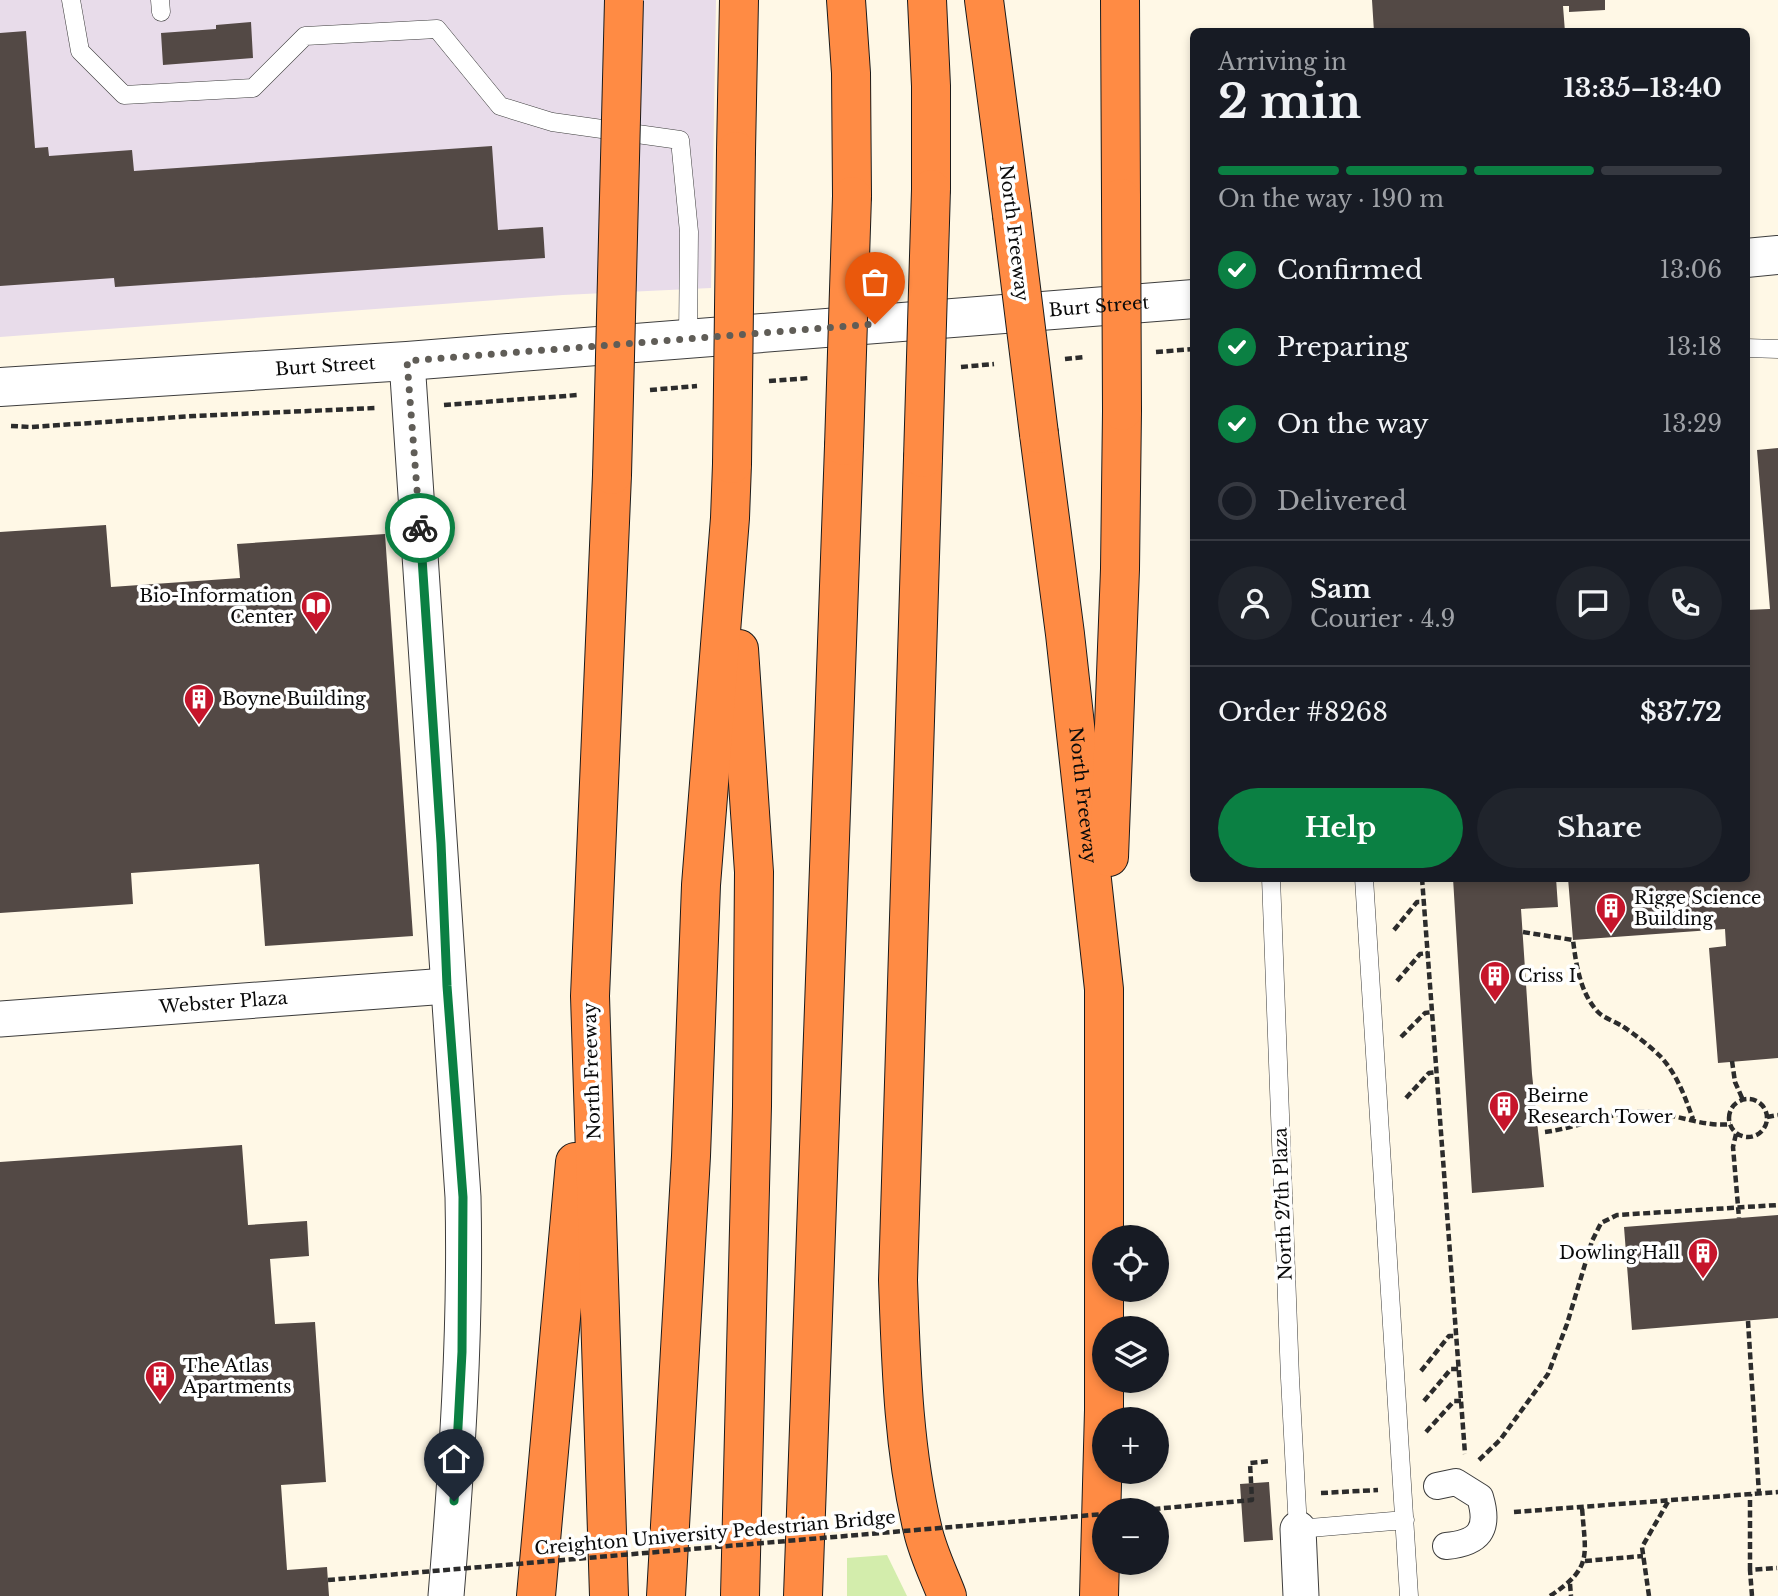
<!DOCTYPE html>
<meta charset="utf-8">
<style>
:root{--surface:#171b24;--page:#20242c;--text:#f1f3f6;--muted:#9ea1a6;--line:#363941;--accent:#0b8043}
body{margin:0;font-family:"Libre Baskerville",serif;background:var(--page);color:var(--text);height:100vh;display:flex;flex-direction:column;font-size:26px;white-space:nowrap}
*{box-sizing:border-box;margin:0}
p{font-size:23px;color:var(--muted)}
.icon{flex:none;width:38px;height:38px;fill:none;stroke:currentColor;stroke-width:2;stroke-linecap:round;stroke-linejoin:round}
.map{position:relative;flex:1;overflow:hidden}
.drawer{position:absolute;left:1190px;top:28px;width:560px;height:854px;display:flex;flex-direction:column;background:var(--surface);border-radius:10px;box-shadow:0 4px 10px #0003}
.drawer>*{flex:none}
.buttons{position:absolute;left:1092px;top:1225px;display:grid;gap:14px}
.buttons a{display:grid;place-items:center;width:77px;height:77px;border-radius:50%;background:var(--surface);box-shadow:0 4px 10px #0003;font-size:35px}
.pin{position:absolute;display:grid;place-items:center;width:60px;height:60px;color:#fff;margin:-72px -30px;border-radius:50% 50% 50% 0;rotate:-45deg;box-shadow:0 0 7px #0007}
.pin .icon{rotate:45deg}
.courier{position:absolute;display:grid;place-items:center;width:70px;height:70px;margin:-35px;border:5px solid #0b8043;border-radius:50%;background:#fff;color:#222;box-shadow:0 2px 9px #0007}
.headline em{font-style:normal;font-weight:700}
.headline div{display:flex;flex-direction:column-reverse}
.headline{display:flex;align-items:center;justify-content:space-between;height:119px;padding:0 28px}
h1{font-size:46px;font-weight:700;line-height:52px}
.bar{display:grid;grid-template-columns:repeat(4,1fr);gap:10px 7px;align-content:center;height:84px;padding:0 28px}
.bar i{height:9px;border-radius:5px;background:var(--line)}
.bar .current{background:var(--accent)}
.bar p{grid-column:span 4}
.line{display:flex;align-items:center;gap:18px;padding:0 28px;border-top:2px solid var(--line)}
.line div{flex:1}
.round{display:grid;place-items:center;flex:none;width:74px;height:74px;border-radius:37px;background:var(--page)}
ol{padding:0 28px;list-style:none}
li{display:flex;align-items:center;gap:21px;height:77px}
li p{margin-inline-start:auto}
li .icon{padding:7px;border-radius:50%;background:var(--accent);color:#fff;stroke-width:4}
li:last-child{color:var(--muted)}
li i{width:38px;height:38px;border:4px solid var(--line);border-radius:50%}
.button{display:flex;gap:14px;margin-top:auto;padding:14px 28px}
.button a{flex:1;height:80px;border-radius:42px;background:var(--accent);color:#fff;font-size:28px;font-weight:700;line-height:80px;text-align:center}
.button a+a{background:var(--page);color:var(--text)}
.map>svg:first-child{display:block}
</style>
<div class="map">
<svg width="1778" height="1596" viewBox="0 0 1778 1596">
<rect width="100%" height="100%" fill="#fff8e6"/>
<path fill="#e8dcea" d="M0,0H716L711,288L563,295L0,337Z"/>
<path fill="#d3edac" d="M887,1555L907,1596H847V1558Z"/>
<path fill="#534945" d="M1372,0H1605V10L1569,12V6H1563L1565,32H1374Z
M251,22L253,58L163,65L161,33L216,29V25Z
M26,31L35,148L48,147L49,156L132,150L134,171L492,146L498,230L543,227L545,258L115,287L114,278L0,286V33Z
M1778,448V1058L1718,1063L1709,948L1726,946L1725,929L1573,940L1568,878H1746V610L1770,609L1757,450Z
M106,525L111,587L240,578L237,544L385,534L413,936L265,946L259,864L131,873L133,904L0,913V532Z
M1453,878H1556L1558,907L1521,909L1532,1074L1544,1187L1472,1193Z
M242,1145L248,1225L307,1221L309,1256L270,1259L275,1324L315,1322L326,1482L281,1485L287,1570L327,1567L329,1596H0V1162Z
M1778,1215V1318L1632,1330L1624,1227Z
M1269,1482L1273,1540L1244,1542L1240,1484Z"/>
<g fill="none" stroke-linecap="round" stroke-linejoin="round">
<g stroke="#3d3d3d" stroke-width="19">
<path id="service" d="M71,0L80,51L124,95L253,88L305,36L437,29L500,106L552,122L680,140L689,232L688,339
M160,0L161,12
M1746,348L1778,349
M1271,878L1290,1378L1298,1529L1405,1520
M1364,878L1409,1596"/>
</g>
<g stroke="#3d3d3d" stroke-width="28">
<path id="pedestrian" d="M1437,1486L1456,1482L1480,1497C1490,1530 1479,1543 1446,1546"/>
</g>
<g stroke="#3d3d3d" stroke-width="37">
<g id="minor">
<path d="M407,361L463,1197C466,1331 457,1463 446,1596"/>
<path id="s1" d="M0,1019L447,986"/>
<path d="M1298,1529L1301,1596"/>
</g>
</g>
<g stroke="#3d3d3d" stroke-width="40">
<g id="tertiary">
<path d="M1746,258L1778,255"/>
<path id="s2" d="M0,387L407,361L1194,299"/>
</g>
</g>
<g stroke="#1b1b1b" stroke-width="40">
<g id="motorway">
<path d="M846,0L851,73L852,196"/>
<path d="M927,0L931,86V189"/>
<path d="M984,0L1012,215"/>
<path d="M1120,0L1121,198"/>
<path d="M736,151L739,0"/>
<path id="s3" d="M1039,434L1065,634L1104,989V1410L1099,1596"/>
<path d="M923,458L898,1280C901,1364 903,1448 923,1531C928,1553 939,1575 947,1596"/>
<path d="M739,649L754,872L752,1106L740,1596"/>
<path d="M1109,857L1120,569L1122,411"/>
<path d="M536,1596L575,1162"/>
<path d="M609,1596L590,996L612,475"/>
<path d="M666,1596L691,1156L701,885L730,518L732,464"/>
<path d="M803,1596L844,446"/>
</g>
</g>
<path stroke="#2c2c2c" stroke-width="4.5" stroke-dasharray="7 3.5" stroke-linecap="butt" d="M1156,352L1194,349
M1065,359L1084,357
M961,367L994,364
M769,381L809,378
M650,390L697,386
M444,405L578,395
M11,426L31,427L194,416L376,408
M1422,878L1465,1454
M1394,930L1417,902H1424
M1523,932L1573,940C1576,964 1580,993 1598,1012C1604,1018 1614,1021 1622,1026C1633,1033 1651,1047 1660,1056C1677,1074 1685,1097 1693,1119
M1397,981L1420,954L1428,953
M1401,1037L1425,1013L1432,1012
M1732,1061L1735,1082L1743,1100
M1406,1098L1429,1073L1437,1072
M1729 1118a19 19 0 1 1 38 0a19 19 0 1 1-38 0Z
M1767,1117L1778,1115
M1545,1132C1577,1128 1608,1113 1640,1112C1671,1111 1701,1128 1731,1124
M1736,1134L1733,1147L1739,1218
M1748,1321L1759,1494
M1421,1371L1449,1336H1456
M1424,1401L1451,1369H1459
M1426,1432L1454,1401H1461
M1479,1460L1500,1440L1548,1374L1567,1324L1592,1241L1601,1223L1617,1215L1778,1205
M1321,1493L1378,1490
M1143,1510L1252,1500L1250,1463L1270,1461
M1514,1512L1778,1492
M1585,1561L1643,1556
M1750,1570V1494
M1570,1584L1571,1596
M1550,1596C1594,1567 1585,1555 1582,1507
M1649,1596L1642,1547L1669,1500
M1752,1596L1750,1570L1777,1568"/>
<use href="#service" stroke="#fff" stroke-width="18"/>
<use href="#pedestrian" stroke="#fff" stroke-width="26"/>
<use href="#minor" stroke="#fff" stroke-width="35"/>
<use href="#tertiary" stroke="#fff" stroke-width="38"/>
<use href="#motorway" stroke="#ff8b44" stroke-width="38"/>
<g stroke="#1b1b1b" stroke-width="40" stroke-linecap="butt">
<path id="motorway-bridge" d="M1121,198L1122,411
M1012,215L1039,434
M844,446L852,196
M923,458L931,189
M732,464L736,151
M612,475L624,0"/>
</g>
<path stroke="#2c2c2c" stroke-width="4.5" stroke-dasharray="7 3.5" stroke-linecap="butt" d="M328,1580L1104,1514"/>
<use href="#motorway-bridge" stroke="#ff8b44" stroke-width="38"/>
</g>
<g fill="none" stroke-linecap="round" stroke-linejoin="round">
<path stroke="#605d57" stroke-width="7" stroke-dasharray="0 12.6" d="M420,528L407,361L875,324"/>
<path stroke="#0b8043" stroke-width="9" d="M420,528L441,843L447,986L463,1197L462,1352L454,1501"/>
</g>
<defs>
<g id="library-pin" transform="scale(1.575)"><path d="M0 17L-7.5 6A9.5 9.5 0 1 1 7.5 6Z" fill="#c6152b" stroke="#fff"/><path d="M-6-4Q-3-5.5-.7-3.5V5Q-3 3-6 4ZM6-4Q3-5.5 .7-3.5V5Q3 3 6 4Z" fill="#fff"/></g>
<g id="building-pin" transform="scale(1.575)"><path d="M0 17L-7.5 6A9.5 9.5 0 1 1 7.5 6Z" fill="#c6152b" stroke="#fff"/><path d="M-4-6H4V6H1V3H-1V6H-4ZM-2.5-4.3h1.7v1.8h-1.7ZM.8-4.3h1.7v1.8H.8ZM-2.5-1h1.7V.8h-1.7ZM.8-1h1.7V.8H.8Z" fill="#fff"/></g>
</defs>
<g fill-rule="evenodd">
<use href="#library-pin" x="316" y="606"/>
<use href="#building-pin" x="199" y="699"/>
<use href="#building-pin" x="1611" y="908"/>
<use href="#building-pin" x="1495" y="976"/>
<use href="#building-pin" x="1504" y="1106"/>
<use href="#building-pin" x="1703" y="1253"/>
<use href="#building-pin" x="160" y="1376"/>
</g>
<g text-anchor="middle" stroke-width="7" stroke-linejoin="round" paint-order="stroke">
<g font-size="18" fill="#0a0a0a" stroke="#fff">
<text transform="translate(1014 233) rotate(83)" y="6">North Freeway</text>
<text dy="6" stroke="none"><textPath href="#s2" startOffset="1102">Burt Street</textPath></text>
<text dy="6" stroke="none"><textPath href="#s2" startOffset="326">Burt Street</textPath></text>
<text dy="6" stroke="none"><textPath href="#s3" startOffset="364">North Freeway</textPath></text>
<text dy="6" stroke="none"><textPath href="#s1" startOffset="224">Webster Plaza</textPath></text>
<text transform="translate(592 1071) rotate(-92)" y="6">North Freeway</text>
<text transform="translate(1283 1204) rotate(-92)" y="6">North 27th Plaza</text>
<text transform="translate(715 1533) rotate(-5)" y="6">Creighton University Pedestrian Bridge</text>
</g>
<g font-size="18" fill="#0a0a0a" stroke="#fff" text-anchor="start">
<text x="293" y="602" text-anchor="end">Bio-Information<tspan x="293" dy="21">Center</tspan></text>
<text x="222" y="705">Boyne Building</text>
<text x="1634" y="904">Rigge Science<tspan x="1634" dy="21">Building</tspan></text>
<text x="1518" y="982">Criss I</text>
<text x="1527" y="1102">Beirne<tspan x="1527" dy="21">Research Tower</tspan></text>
<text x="1680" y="1259" text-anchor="end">Dowling Hall</text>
<text x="183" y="1372">The Atlas<tspan x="183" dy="21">Apartments</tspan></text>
</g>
</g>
</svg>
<div class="buttons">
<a><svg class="icon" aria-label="locate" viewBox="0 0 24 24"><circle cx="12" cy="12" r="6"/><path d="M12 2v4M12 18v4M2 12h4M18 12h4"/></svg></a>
<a><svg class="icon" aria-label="layers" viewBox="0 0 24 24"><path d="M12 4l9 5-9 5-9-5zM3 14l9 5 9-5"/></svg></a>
<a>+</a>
<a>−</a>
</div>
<div class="pin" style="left:875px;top:324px;background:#ea580c"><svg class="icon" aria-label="bag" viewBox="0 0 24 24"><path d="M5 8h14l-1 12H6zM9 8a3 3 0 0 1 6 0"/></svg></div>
<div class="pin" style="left:454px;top:1501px;background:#1f2937"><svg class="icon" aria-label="home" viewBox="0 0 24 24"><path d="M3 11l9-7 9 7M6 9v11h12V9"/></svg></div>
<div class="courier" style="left:420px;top:528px"><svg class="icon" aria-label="bike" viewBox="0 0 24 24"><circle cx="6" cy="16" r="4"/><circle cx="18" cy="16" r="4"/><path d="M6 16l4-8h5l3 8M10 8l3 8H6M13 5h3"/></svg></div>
<section class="drawer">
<div class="headline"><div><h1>2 min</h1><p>Arriving in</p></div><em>13:35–13:40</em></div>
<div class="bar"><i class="current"></i><i class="current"></i><i class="current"></i><i></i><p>On the way · 190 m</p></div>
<ol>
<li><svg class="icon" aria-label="check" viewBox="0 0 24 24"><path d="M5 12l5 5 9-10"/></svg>Confirmed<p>13:06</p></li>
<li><svg class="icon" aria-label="check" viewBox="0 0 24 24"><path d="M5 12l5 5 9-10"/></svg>Preparing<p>13:18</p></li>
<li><svg class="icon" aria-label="check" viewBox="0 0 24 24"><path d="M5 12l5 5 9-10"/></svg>On the way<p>13:29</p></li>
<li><i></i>Delivered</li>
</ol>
<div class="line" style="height:126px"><a class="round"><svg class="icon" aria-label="person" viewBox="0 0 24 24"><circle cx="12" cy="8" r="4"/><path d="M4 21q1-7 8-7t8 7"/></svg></a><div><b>Sam</b><p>Courier · 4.9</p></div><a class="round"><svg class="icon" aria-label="chat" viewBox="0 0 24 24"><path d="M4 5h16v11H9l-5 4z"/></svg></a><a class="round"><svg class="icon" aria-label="phone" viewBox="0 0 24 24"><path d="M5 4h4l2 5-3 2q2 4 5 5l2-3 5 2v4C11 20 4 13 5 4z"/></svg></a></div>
<div class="line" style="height:91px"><div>Order #8268</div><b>$37.72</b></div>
<div class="button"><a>Help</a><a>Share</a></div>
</section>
</div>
